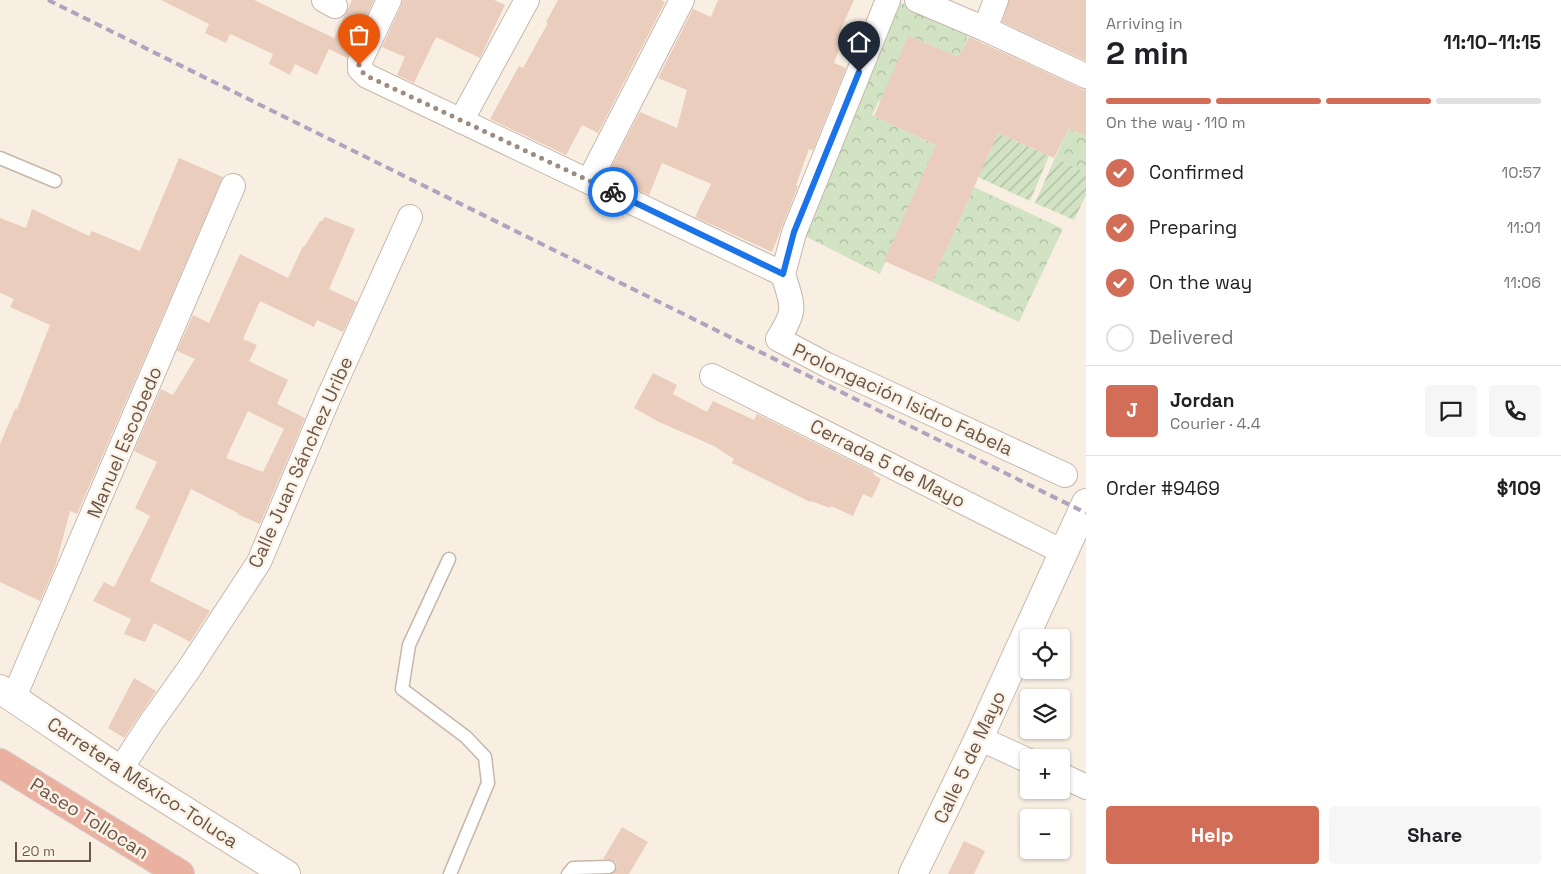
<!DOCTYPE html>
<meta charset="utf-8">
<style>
:root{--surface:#fff;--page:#f6f6f6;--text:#202124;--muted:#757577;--line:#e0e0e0;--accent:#d26d57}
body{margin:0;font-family:"Space Grotesk",sans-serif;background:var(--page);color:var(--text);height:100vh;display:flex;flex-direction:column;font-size:19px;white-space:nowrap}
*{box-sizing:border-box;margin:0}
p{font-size:16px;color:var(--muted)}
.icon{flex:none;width:28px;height:28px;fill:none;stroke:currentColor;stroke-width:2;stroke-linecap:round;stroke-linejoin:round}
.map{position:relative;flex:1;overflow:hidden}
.sheet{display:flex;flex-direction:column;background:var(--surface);width:475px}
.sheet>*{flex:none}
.buttons{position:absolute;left:1020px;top:629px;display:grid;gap:10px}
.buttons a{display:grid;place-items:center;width:50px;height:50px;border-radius:5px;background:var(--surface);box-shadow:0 1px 4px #0004;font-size:25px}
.scale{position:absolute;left:15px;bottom:12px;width:76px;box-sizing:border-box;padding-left:5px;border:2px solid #6c564c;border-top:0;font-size:14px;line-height:18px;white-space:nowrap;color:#6c564c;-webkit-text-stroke:4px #fcf3e7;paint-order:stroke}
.pin{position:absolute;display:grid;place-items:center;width:42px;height:42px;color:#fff;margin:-51px -21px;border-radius:50% 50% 50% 0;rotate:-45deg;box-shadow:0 0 5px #0007}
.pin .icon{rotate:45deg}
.courier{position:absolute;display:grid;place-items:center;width:50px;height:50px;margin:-25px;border:4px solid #1a73e8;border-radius:50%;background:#fff;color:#222;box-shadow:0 1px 6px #0007}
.overview em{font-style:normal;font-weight:600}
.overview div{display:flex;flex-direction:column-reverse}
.overview{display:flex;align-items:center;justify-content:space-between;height:85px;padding:0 20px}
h1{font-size:32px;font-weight:600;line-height:38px}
.bar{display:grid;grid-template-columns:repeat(4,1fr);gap:8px 5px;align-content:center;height:60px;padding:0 20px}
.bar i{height:6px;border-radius:4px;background:var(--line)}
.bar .active{background:var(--accent)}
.bar p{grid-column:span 4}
.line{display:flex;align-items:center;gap:12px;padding:0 20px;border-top:1px solid var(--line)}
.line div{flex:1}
.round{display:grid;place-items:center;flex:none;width:52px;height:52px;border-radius:5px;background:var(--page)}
ol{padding:0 20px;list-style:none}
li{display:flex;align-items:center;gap:15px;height:55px}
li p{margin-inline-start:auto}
li .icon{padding:5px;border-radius:50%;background:var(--accent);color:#fff;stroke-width:4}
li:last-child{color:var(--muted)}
li i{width:28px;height:28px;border:2px solid var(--line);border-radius:50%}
.primary-button{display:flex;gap:10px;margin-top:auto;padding:10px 20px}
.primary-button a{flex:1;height:58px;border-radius:5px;background:var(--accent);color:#fff;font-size:20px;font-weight:600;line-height:58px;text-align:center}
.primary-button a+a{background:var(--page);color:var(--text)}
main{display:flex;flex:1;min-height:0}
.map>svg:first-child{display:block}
</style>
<main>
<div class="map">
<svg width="1086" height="874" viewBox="0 0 1086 874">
<defs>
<pattern id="park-crowns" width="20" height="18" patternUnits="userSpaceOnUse" patternTransform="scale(1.25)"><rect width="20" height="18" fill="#d1e3c3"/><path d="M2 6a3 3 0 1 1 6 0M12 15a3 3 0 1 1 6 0" fill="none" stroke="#aebba1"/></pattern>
<pattern id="garden-furrows" width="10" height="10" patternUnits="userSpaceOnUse" patternTransform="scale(1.25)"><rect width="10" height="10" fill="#d1e3c3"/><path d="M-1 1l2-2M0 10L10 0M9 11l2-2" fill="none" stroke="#aebba1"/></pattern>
</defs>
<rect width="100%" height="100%" fill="#f8efe2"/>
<path fill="url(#park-crowns)" d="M899,2L968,34L966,42L959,57L908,36L925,123L879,101L872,115L936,145L880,274L805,236Z
M1069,128L1086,136V173L1055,158Z
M974,187L1063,229L1019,322L932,282Z"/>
<path fill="url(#garden-furrows)" d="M998,133L1049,156L1030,201L978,177Z
M1055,158L1086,173V195L1074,220L1035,203Z"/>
<path fill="#eacdbd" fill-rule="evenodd" d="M161,0H254L334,38L317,75L295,64L290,75L269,64L273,54L230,34L226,43L205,33L209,24Z
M352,0H374L347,58L329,49Z
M403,0H494L505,5L480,58L436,37L414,83L397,75L405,57L382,47L401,6Z
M558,0H661L665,2L598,133L582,125L566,155L490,119L519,66L523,68L548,23L546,22Z
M718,0H854L841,29L846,31L834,63L846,68L813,150L809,149L796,185L798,186L772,252L695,217L711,184L662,163L649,195L607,175L640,112L677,128L687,90L658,78L693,9L711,17Z
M1009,0H1086V61L1002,22Z
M908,36L959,57L969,37L1080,88L1086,90V136L1069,128L1054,158L998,133L932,282L884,261L936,145L874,116Z
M179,158L223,177L77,514L70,511L56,564L40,601L0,582V444L15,409H17L50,325L10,307L14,299L0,293V218L26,228L32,209L89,236L92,231L140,251Z
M325,217L355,229L329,289L357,302L343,332L317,320L314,327L260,301L243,339L257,345L249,361L288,380L277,404L305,418L260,524L237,514L238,513L191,489L150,581L210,611L190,642L154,623L145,642L124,634L131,619L93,601L104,582L114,587L150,516L135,508L157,462L134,451L161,389L173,395L195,359L177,351L193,315L209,323L240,254L288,278L303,246L304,247L320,221H322ZM248,411L284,429L263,472L226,458Z
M653,373L677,385L673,394L707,412L713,401L754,420L757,414L873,472L874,475L881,479L872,498L863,494L853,516L831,506L830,508L811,501L810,502L732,463L734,459L714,446L659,422L634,408Z
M134,678L156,691L124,738L108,728Z
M622,827L648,842L629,874H613L617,867L616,862L612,860L603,859Z
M964,841L985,851L974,874H948Z"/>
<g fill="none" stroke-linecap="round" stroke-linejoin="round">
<g stroke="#c7b6ab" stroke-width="15">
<path id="lane" d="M0,158L55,181
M449,559L409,645L402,689L466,737L485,757L488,783L450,874
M568,874L573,868L609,867"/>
</g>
<g stroke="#c7b6ab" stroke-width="26">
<path id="street" d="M324,0L335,6
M389,0L360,61V69L367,76L783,274C793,307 797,309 778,339L827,365L1065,475
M917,0L985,29L1086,76
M985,29L996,0
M461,121L527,0
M589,181L682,0
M783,274L794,233L888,0
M712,376L1063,552
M14,697L233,186
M979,738L1029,761
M120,770L152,721L189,669L259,562L327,401L410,217
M1061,775L1086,787"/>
</g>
<g stroke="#ccb8ab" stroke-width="30">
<path id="secondary" d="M0,689L120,770L286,874
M913,874L979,738L1086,503"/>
</g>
<g stroke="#d6d0cd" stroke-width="30">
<path id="highway" d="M0,763L180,874"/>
</g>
<use href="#lane" stroke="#fff" stroke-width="12"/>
<use href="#street" stroke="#fff" stroke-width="24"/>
<use href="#secondary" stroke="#fff" stroke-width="28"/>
<use href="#highway" stroke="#ebb1a0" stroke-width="28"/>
<path stroke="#b1a3bf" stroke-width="4" stroke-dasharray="8 5" stroke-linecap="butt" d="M48,0L1086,513"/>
</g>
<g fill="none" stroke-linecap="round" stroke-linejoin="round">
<path stroke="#9d8c80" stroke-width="5" stroke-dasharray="0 9" d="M359,65L362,72L367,76L613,192"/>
<path stroke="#1a73e8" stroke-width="6" d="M613,192L783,274L794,232L859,72"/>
</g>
<g text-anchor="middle" stroke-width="5" stroke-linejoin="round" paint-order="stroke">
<g font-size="19" fill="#6c564c" stroke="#fcf3e7">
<text transform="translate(903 399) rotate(25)" y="7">Prolongación Isidro Fabela</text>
<text transform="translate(124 442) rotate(-67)" y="7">Manuel Escobedo</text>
<text transform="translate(300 462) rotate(-66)" y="7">Calle Juan Sánchez Uribe</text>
<text transform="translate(888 463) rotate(27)" y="7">Cerrada 5 de Mayo</text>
<text transform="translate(969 757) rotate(-65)" y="7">Calle 5 de Mayo</text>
<text transform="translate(143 782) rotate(33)" y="7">Carretera México-Toluca</text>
<text transform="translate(90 818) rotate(32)" y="7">Paseo Tollocan</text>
</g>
</g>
</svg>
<div class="buttons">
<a><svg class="icon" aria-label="locate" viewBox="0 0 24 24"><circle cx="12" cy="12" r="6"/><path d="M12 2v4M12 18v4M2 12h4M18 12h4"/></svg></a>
<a><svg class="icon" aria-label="layers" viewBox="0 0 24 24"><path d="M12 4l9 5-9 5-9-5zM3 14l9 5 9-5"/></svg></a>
<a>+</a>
<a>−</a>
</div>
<div class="scale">20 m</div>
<div class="pin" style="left:359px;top:65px;background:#ea580c"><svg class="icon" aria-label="bag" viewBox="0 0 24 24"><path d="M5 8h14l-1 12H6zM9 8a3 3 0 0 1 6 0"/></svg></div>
<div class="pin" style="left:859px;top:72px;background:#1f2937"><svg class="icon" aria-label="home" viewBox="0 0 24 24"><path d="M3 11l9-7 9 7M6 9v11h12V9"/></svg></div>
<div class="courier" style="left:613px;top:192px"><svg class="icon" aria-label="bike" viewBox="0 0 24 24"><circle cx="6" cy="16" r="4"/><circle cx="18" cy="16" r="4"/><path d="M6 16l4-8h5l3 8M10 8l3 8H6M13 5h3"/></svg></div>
</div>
<section class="sheet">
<div class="overview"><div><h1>2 min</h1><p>Arriving in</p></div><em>11:10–11:15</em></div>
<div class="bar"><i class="active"></i><i class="active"></i><i class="active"></i><i></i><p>On the way · 110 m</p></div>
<ol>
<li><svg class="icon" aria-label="check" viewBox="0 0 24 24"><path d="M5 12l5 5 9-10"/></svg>Confirmed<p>10:57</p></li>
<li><svg class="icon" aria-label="check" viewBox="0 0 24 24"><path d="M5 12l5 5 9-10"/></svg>Preparing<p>11:01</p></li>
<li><svg class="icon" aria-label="check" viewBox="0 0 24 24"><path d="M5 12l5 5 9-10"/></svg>On the way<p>11:06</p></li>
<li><i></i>Delivered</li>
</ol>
<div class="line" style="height:90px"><b class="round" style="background:var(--accent);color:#fff">J</b><div><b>Jordan</b><p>Courier · 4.4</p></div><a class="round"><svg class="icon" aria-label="chat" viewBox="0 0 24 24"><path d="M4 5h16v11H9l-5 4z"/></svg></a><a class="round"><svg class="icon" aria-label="phone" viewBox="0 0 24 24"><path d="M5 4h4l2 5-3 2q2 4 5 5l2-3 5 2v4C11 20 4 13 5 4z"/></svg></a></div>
<div class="line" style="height:65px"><div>Order #9469</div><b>$109</b></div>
<div class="primary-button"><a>Help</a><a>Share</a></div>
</section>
</main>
